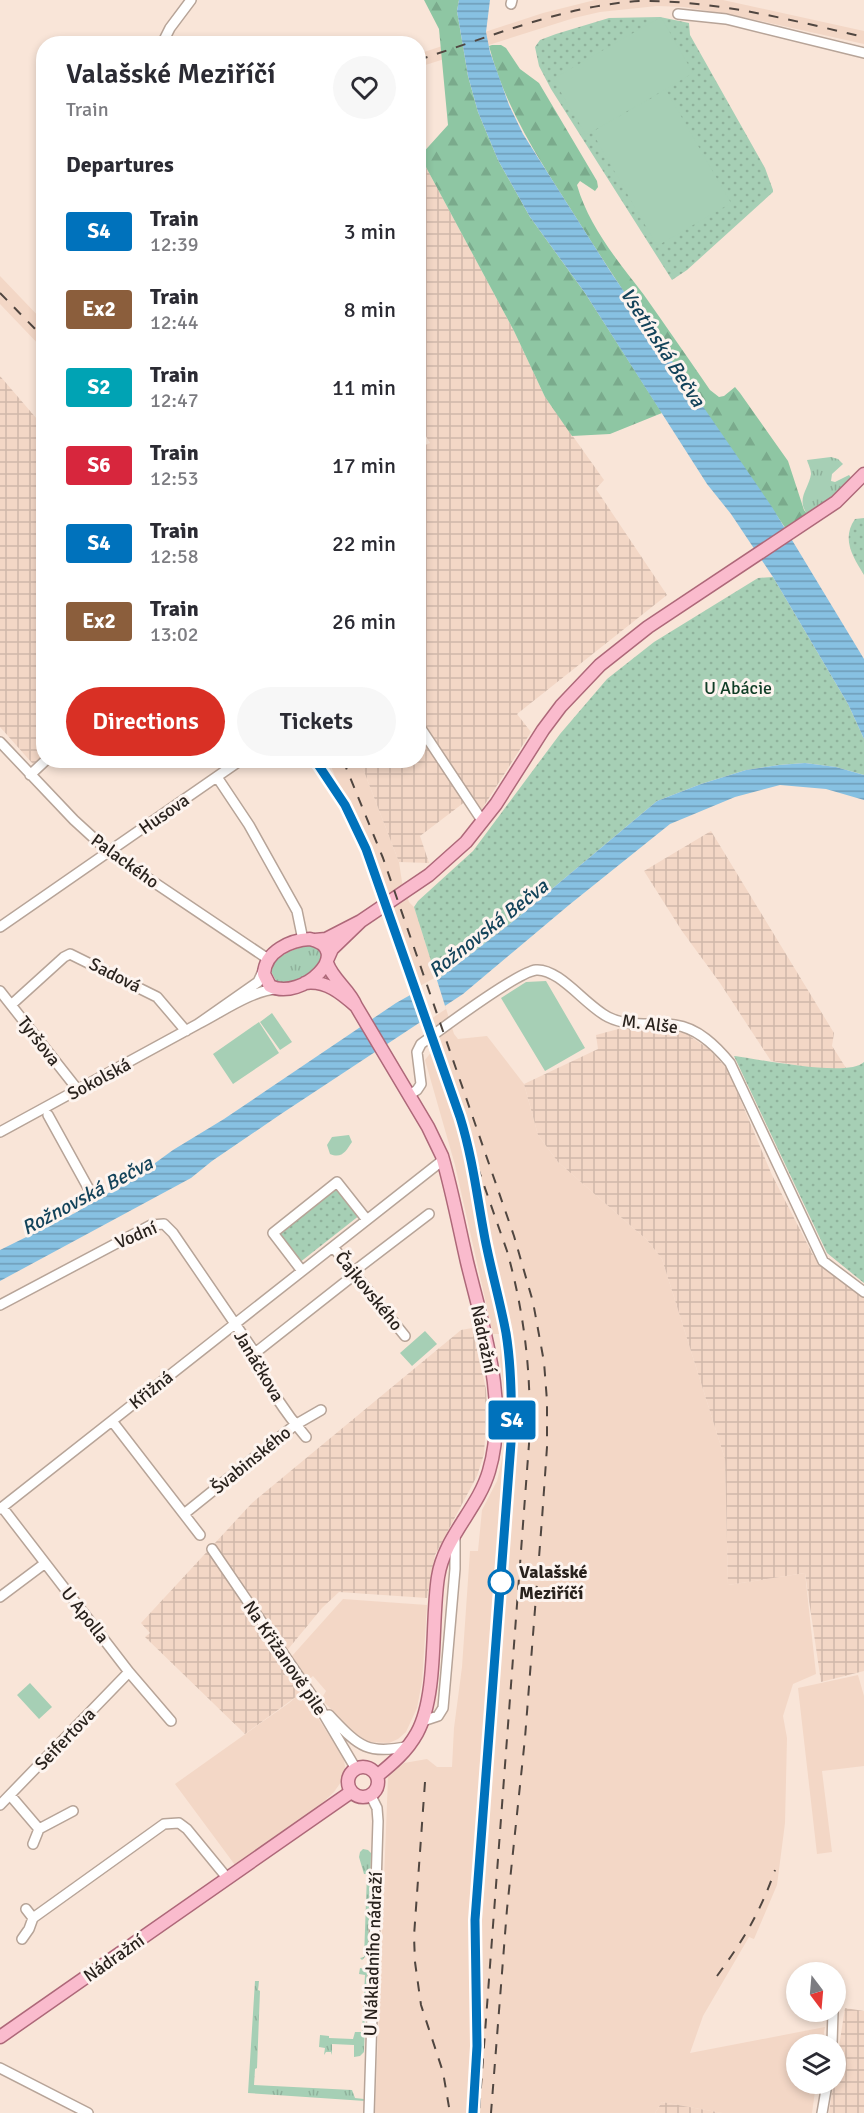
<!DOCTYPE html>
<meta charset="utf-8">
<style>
:root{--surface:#fff;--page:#f7f7f7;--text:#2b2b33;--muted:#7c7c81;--accent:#d93025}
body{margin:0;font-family:Signika,sans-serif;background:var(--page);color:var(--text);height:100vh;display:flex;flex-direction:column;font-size:22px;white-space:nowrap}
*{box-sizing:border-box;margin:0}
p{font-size:20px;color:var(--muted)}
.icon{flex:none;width:33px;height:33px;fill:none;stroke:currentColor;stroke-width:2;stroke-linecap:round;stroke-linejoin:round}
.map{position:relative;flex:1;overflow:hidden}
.details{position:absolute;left:36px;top:36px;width:390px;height:732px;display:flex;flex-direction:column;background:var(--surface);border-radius:24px;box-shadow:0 3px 9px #0003}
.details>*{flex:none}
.badge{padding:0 12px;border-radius:4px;font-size:21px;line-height:39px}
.needle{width:39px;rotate:164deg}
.buttons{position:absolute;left:786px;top:1962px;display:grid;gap:12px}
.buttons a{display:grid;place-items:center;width:60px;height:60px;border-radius:50%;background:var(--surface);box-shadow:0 3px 9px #0003;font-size:30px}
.map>.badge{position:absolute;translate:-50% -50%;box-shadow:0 0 0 3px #fff}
h2{padding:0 30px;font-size:22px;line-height:54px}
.round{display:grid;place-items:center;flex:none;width:63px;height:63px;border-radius:32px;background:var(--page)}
.overview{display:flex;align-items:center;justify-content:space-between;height:102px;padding:0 30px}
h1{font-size:28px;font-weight:600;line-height:45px}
.action{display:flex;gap:12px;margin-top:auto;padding:12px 30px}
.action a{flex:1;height:69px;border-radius:36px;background:var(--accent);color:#fff;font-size:24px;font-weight:600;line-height:69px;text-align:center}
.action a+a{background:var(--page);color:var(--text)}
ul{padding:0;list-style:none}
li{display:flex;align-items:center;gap:18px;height:78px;padding:0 30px}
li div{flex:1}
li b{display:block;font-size:22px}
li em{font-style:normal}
li .badge{min-width:66px;font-weight:700;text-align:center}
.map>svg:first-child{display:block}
</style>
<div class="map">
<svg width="864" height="2113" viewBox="0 0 864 2113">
<defs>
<pattern id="industrial-grid" width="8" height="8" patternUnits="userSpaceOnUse" patternTransform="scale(1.5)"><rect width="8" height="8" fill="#f3d7c6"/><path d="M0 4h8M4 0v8" fill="none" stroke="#d0b8aa"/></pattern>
<pattern id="grass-tufts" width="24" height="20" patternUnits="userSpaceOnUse" patternTransform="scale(1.5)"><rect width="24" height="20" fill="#a6cfb5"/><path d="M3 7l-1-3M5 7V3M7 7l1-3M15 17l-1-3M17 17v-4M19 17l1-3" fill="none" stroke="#8fb19b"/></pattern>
<pattern id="forest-firs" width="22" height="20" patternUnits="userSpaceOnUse" patternTransform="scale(1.5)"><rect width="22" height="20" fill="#8ec6a3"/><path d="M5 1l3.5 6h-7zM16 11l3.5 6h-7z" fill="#7aaa8c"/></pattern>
<pattern id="park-dots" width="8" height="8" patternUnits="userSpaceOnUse" patternTransform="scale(1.5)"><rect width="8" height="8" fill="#a6cfb5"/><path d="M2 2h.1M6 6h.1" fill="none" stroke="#8fb19b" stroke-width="1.8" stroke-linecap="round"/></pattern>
<pattern id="water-rules" width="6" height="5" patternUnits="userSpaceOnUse" patternTransform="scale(1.5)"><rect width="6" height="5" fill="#87c1e2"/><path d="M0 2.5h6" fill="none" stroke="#6e9cb7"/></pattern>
</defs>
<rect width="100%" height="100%" fill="#f9e5d8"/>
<path fill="#f3d7c6" d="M595,0H723L864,31V44L738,16L684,7L657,6L600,12L574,18L419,67L418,54L543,13Z
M0,276L43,321V349L0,304Z
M307,761H323L336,779L329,761H360L399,862L402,882L409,902L414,907L454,1034L458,1039L487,1036L524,1084L538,1135L558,1162L647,1240L662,1259L725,1459L728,1585L805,1573L816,1674L793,1684L783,1716L787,1738L785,1823L777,1885L754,1939L749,1937L703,2016L690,2053L825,2027L822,2044H796V2084H816L812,2113H722L662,2102L655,2113H375L388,1777L404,1763L427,1759L437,1767H452L454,1728L462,1667L470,1551H478L482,1510L497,1481L503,1455L505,1398L500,1359L501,1334H493L455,1165L425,1060L432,1051L380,897L369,877L357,844L344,815Z
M343,1599L427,1605L422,1682L417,1708L406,1732L398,1739L389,1743L367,1742L356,1734L324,1702L322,1698L326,1691L313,1676L308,1680L307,1678L292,1656Z
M858,1675L864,1696V1766L822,1771L832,1852L817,1854L798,1688Z
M299,1688L344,1759L345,1767L341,1782L334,1792L318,1807L235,1865L175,1784L289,1703L297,1696Z"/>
<path fill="url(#industrial-grid)" d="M420,156L514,331L545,397L604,480L596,489L667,595L517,714L531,732L482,809H478L470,798L420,836L429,863L399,862L360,761L418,760V448L430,443L418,423V157Z
M0,376L43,426L44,760L53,761L40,772L0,727Z
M711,831L834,1033L832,1046L846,1068L826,1070L771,1061L720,983L682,931L644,871Z
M622,1028L685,1033L709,1049L728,1070L772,1175L813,1255L864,1297V1671L821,1682L805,1573L728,1585L725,1459L662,1259L647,1240L558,1162L538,1135L524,1084L598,1049L596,1035Z
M472,1328L486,1389L487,1407L484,1454L477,1476L435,1555L427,1598L339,1592L322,1608L280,1659L297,1684L299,1691L297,1696L245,1734L145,1637L150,1633L141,1623L252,1503L461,1330Z
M845,2008L864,2011V2113H829L833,2084H836V2066Z
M662,2102L722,2113H655Z"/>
<path fill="url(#grass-tufts)" d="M831,457L838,459L843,464L832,474L831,481L835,482L849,475L852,479L842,490L808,515C795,499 809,489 811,474C811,469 808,464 807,460Z
M304,946C343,943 306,992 276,981L271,971C275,956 290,951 304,946Z
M363,1849L368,1850L371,1853L368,1954L362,1960L360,1958L364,1957L367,1874H364L359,1857L360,1852Z
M360,1968L365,1969L367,1973L364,2052L360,2056L354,2057V2045L332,2044V2055L331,2052H326L324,2055L325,2048L319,2047L320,2035L329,2036V2038L353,2039L355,2032H362L365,1975L359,1974Z
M255,1981H259L258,1990L260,1991L257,2068L255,2069L254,2085L352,2090L355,2098L364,2099L365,2101L248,2093Z"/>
<path fill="url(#forest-firs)" d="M424,0H459L457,11L468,76L478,112L498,160L530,217L585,293L662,413L610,434L572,436L545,397L514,331L420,156L448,125L439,29Z
M492,45H501L506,48L520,69L539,83L597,181L598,187L595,191L580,181L577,185C589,227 618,261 644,295C666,326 688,358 710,390L719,397L724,396L735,387L740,393L788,461L804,510L808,515L786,529C718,429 647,330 582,227C545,168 507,115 489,46Z"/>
<path fill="url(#park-dots)" d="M660,17L689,23L690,35L765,168L773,190V192L687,270L672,280L551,89L539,66L535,47L540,40L556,34L609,18Z
M864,518V575C853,557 841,539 855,519Z
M773,577L848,704L864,739V775L836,767L805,763L779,765L746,770L701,784L657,801L516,919L437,980L414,907L418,901L473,851L560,734L607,679L654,642L758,578Z
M734,1056C759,1059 848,1078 864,1062V1283L827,1253Z
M336,1185L360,1215L299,1263L276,1233Z"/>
<path fill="#a6cfb5" d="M661,17L693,73L586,135L553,79Z
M666,90L731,203L657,246L592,132Z
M546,981L585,1048L545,1071L501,998L526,982Z
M272,1013L292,1042L280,1050L260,1022Z
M259,1022L279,1053L233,1084L213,1054Z
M349,1135L352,1142C346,1151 342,1159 330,1154L327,1145L332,1137Z
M425,1331L437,1344L412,1366L400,1353Z
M30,1683L52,1707L39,1719L17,1695Z"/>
<path fill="url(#water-rules)" d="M459,0H490L486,32L490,52L509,105L523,134L612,274L772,507L864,659V739L848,704L773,577L731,514L707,484L585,293L530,217L498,160L478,112L468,76L457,11Z
M805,763L836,767L864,775V800L826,789L780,785L735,797L670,824L569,905L463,994L281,1114L212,1161L191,1178L0,1281V1250L75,1213L140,1174L173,1150L224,1119L396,1003L437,980L516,919L657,801L701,784L746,770L779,765Z"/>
<path fill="#f9e5d8" d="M436,977L446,1009L423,1024L411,991Z"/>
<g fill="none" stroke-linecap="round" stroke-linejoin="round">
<g stroke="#b7a498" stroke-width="12">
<path id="minor" d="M511,4L512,0
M678,14L726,19L864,53
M162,44L170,28L191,0
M418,724L483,822
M0,742L74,820L109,852L268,959
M30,775L46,760
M217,777L249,825L297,911L303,940
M0,927L238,762
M264,969L258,982L198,1024C220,1013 254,989 278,989
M0,991L78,1090
M11,1005L64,957L70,954L157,997L186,1031
M409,1095L417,1090L421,1084L417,1052L421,1044C440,1030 517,972 536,970C559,968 586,1006 608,1017C630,1028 652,1022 675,1025C698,1028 716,1046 730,1063L823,1261L864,1292
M48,1115L91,1193
M0,1132L198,1024
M333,1247L405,1336
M302,1271L273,1233L337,1182L367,1220
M0,1305L151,1225L164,1224L173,1233L255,1353C260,1378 289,1417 306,1437
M255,1353L349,1279L353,1272L429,1214
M112,1421L200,1535
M2,1507L129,1672L171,1721
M0,1509L443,1160
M184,1514L295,1425L321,1410
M212,1549L317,1703L356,1769
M0,1597L44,1564
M329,1715C358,1745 366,1756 409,1746
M423,1721L438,1716L443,1708L455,1569V1536
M10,1795L39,1829
M0,1805L129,1672
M33,1844L39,1829L73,1811
M26,1909L33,1918
M22,1939L29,1929L33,1918L164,1824L179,1823L187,1829L228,1879
M832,2044L833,2012
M0,2068L88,2113
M369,2113L378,1821L377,1808L371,1796
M822,2113L827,2084"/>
</g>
<g stroke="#ae6879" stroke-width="15">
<path id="major" d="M361,921L429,875L466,842L496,804L543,730L561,706L600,665L648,627L836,502L864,474
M310,939C356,950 302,1002 270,986L264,974C265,951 291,940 310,939Z
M315,940L326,939L361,921L332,949L328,958
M305,983C326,980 341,993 356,1006C349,989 333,980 327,963
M356,1006L428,1127L442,1156C452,1190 459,1227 467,1262C483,1328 509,1403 489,1471C478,1509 444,1537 438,1577C431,1621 438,1695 417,1733C407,1751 393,1763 377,1776
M348 1782a15 15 0 1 1 30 0a15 15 0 1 1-30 0Z
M0,2037L351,1792"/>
</g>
<use href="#minor" stroke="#fff" stroke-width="9"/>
<use href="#major" stroke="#fabbcd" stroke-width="12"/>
<path stroke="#504640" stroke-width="2" stroke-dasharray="10 10" stroke-linecap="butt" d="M418,60C490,37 563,6 639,1C715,0 791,20 864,37
M0,293L44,338
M315,760L345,805L372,865L507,1251C525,1315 532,1378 529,1444L479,2113
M343,760L383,858L514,1236L533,1302L544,1362L547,1401V1447L542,1519L525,1738L507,1909L491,2113
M475,1175L481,1221L503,1317L509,1354L512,1393L511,1443L475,1920L477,2041
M425,1782L414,1936L415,1962L421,2005L443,2072L450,2113
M717,1976C744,1939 760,1913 775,1870"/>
</g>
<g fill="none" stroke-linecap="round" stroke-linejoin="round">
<g stroke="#fff" stroke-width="14">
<path id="line" d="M315,760L345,805L366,849L460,1117C473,1159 477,1197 485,1239C491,1270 500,1301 506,1333C512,1370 512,1406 511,1443L475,1920L477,2046L473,2113"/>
</g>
<use href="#line" stroke="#0072bc" stroke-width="9"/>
</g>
<circle fill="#fff" stroke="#0072bc" stroke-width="3" cx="501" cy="1582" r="12"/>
<g text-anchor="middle" stroke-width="6" stroke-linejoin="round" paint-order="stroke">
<g font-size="18" fill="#103d26" stroke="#fdf4ef">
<text x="738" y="694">U Abácie</text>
</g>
<g font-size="18" fill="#29221d" stroke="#fdf4ef">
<text transform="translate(164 814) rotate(-35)" y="6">Husova</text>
<text transform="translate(125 861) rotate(36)" y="6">Palackého</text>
<text transform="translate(115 975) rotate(27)" y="6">Sadová</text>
<text transform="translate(650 1024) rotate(7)" y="6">M. Alše</text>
<text transform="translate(39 1041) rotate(52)" y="6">Tyršova</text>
<text transform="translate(99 1079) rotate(-28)" y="6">Sokolská</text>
<text transform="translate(136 1235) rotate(-23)" y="6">Vodní</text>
<text transform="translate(369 1291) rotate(51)" y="6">Čajkovského</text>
<text transform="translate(484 1339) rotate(78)" y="6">Nádražní</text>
<text transform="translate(259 1366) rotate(59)" y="6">Janáčkova</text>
<text transform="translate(151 1390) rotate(-38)" y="6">Křižná</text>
<text transform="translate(251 1460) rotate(-39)" y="6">Švabinského</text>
<text transform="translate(85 1615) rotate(52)" y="6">U Apolla</text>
<text transform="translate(285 1658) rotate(56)" y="6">Na Křižanově pile</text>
<text transform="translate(65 1739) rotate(-46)" y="6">Seifertova</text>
<text transform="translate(373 1954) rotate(-88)" y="6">U Nákladního nádraží</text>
<text transform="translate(114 1958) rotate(-35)" y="6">Nádražní</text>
</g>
<g font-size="18" font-weight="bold" fill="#29221d" stroke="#fdf4ef" text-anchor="start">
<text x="519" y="1578">Valašské<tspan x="519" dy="21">Meziříčí</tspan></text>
</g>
<g font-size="20" font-style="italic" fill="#13435a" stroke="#fdf4ef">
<text transform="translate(663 347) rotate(57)" y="7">Vsetínská Bečva</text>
<text transform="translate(488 928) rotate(-38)" y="7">Rožnovská Bečva</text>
<text transform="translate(87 1195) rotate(-28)" y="7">Rožnovská Bečva</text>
</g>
</g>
</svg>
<div class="buttons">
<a><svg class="needle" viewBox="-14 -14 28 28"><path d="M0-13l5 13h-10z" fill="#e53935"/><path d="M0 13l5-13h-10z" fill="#7c7c81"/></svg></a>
<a><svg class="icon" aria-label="layers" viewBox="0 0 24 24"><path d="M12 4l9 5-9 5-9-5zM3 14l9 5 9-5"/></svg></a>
</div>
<b class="badge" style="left:512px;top:1420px;background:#0072bc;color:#fff">S4</b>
<section class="details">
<div class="overview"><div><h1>Valašské Meziříčí</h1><p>Train</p></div><a class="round"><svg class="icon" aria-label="heart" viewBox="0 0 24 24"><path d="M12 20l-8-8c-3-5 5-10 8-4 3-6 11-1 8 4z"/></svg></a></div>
<h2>Departures</h2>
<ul>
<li><span class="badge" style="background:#0072bc;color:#fff">S4</span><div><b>Train</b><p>12:39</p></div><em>3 min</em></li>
<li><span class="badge" style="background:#8b5e3c;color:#fff">Ex2</span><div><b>Train</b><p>12:44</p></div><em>8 min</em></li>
<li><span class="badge" style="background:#00a3b4;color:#fff">S2</span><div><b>Train</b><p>12:47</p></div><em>11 min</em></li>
<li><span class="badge" style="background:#d7263d;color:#fff">S6</span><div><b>Train</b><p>12:53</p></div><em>17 min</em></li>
<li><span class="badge" style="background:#0072bc;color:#fff">S4</span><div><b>Train</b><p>12:58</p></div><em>22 min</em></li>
<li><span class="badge" style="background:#8b5e3c;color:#fff">Ex2</span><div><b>Train</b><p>13:02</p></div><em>26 min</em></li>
</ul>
<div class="action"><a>Directions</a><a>Tickets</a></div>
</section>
</div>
